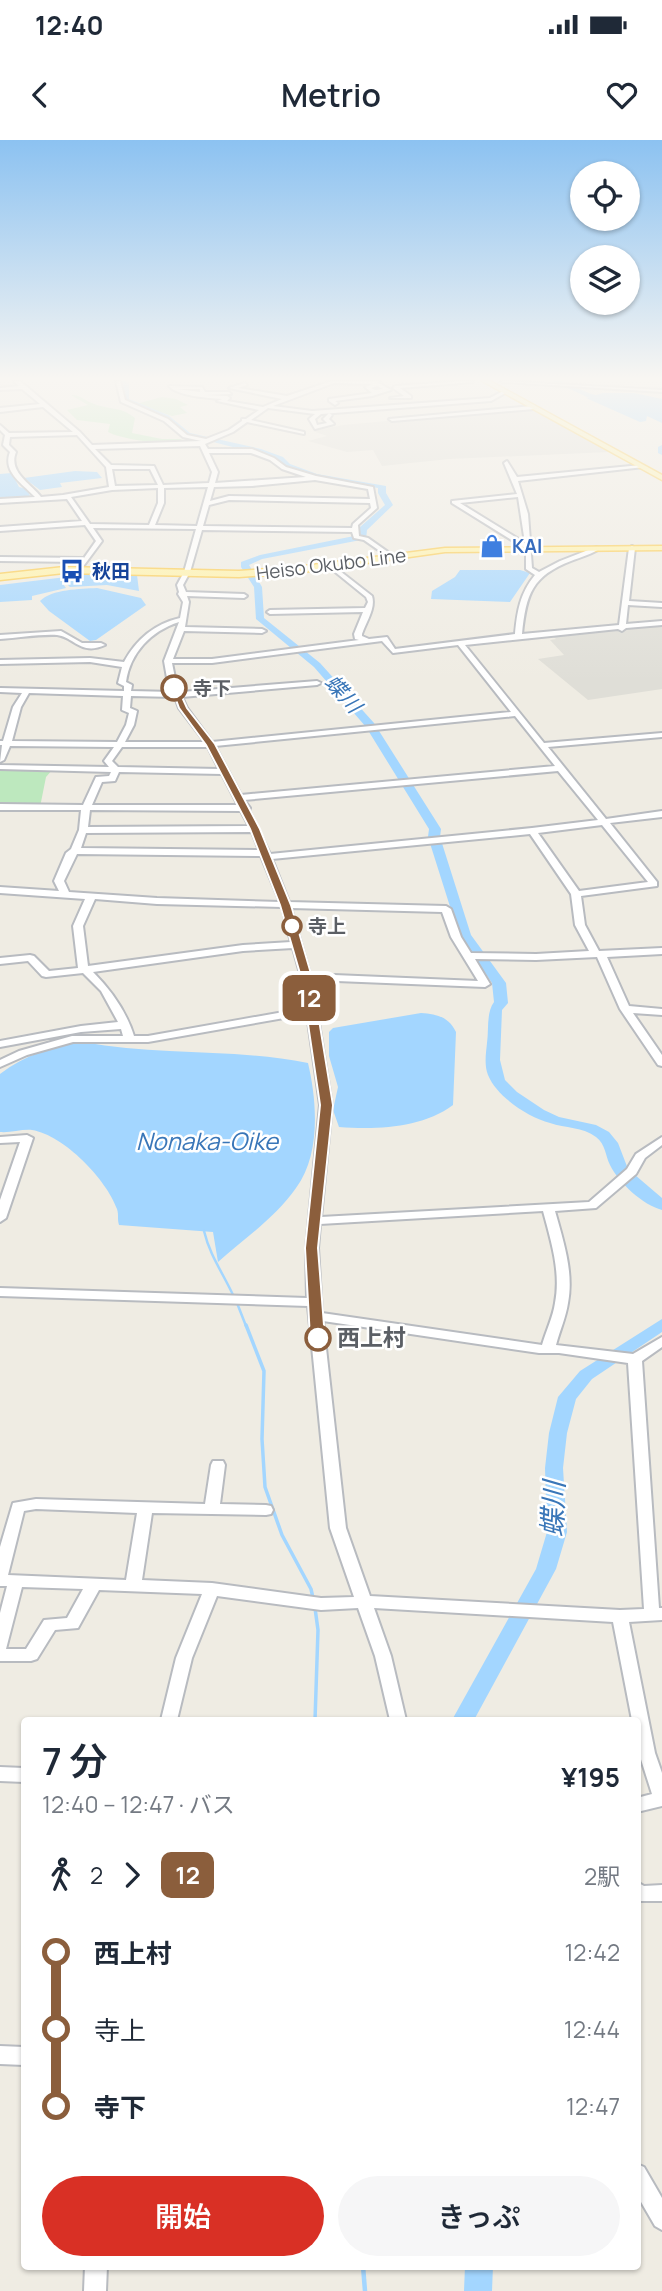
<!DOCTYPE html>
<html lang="ja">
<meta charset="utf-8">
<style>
:root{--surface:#fff;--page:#f6f6f7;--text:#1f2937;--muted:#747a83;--accent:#d93025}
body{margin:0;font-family:Manrope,"Noto Sans JP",sans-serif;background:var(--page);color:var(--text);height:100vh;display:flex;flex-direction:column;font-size:26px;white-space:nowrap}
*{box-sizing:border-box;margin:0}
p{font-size:23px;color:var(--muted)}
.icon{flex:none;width:38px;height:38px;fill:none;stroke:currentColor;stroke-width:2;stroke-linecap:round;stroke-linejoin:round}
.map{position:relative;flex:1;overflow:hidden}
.panel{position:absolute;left:21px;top:1577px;width:620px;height:553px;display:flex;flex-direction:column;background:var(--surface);border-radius:7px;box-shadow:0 2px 5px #0004}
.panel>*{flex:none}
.badge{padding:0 14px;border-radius:10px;font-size:24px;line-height:46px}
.tools{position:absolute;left:570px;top:21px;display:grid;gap:14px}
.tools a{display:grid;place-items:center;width:70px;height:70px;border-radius:50%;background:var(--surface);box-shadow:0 2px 5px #0004;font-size:35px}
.map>.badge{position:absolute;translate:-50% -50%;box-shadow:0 0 0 4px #fff}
.legs{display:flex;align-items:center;gap:10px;height:77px;padding:0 21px;font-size:23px}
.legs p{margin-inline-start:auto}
.head{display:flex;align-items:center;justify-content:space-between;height:119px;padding:0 21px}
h1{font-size:38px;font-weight:600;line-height:52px}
.cta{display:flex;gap:14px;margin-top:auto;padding:14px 21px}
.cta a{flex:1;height:80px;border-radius:42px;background:var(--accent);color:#fff;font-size:28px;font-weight:600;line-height:80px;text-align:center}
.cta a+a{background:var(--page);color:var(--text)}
ul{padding:0 21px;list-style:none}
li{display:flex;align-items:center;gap:24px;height:77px;font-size:26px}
li i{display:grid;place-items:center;width:10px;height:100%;margin:0 9px;background:currentColor}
li i::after{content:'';width:18px;height:18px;margin:-9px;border:5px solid;border-radius:50%;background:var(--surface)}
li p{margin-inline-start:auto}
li:first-child i{background:linear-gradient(#0000 50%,currentColor 0)}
li:last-child i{background:linear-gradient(currentColor 50%,#0000 0)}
.status{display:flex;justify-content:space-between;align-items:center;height:49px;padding:0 35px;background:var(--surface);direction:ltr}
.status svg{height:19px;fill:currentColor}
header{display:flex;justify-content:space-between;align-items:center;height:91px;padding:0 21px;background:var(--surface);font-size:32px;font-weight:600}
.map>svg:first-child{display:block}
</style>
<div class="status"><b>12:40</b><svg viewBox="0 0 49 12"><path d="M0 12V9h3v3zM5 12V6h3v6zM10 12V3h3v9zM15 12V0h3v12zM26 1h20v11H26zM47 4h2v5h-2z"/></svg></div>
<header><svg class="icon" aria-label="back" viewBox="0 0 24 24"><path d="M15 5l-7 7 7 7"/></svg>Metrio<svg class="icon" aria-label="heart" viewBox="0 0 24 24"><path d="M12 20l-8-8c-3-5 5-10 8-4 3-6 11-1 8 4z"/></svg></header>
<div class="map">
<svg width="662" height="2151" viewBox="0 0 662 2151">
<rect width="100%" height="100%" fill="#efece3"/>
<path fill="#dfded7" d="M530,268L609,312L449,319L382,326L373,310L347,312L308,301L327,296L313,291L343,285Z
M662,484V549L588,560L538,519L564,515L550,500L556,499L551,495Z"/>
<path fill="#bde8be" d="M71,255C79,254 84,260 92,263C107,270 121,266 135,278L132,293L162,299H181L183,303C168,306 120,299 108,292L110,284L77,280L67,270L88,265Z
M162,257L176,259L188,265L180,267L187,273L172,276L136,264Z
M0,629H53L46,637L40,667H0Z"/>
<path fill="#a3d6ff" d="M603,253H634L662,259V283L647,276L646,281L640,282L586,258Z
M75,331L97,332L102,338L60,343L62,347L40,350L24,338Z
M12,333L19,347L27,349L30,356L0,358V334Z
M460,430H520L530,433L510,462L431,459L432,451L455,437Z
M76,434L137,435L139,451L107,445L70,447L67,444Z
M66,437L63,444L66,448L32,456V460L0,462V445Z
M97,448L141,458L146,465L96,500L90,501L49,471L40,461C52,449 80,449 97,448Z
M421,873C437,874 449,877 456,892L453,965C422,988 377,990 339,987L333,970L338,947L329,916V892L333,888Z
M83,902C158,916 234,908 308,923C317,961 321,1015 296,1048C276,1077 244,1099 218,1122L213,1092L119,1085C117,1079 119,1075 117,1069C107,1040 64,995 32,990C22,989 10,993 0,992V934C25,915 53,906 83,902Z"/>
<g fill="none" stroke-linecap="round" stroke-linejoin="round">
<path stroke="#a3d6ff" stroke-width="2.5" d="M204,1091C210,1116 223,1133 234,1157
M237,1163L246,1186"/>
<path stroke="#a3d6ff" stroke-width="3.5" d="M246,1185L264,1231L262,1299L265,1347L282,1395L311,1449L313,1458
M315,1468L318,1490L315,1580"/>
<path stroke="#a3d6ff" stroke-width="4.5" d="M363,2126L365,2151"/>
<path fill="#a3d6ff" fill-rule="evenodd" d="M120,241H126L129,244V259L168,275L190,293L261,309L283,317L290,324L317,334L386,346V353L393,365L367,390L366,399L262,419L249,425L262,447L264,478L320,523L374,583L441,689L440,697L471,795L506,843L508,863L502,870L500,920L505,940L517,952L544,970L559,977L596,985L609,992L618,1003L628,1029L662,1058V1070C643,1065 619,1043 610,1025C605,1015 606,1005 596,997C583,987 565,988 550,983C528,977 497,957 488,935C484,925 486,913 487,903C489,890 486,873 494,862L492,843L459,795L428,697L429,689L366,587L314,527L256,479L254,447L241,427V422L260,415L359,395L360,387L385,365L378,353V348L313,338L284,328L277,321L256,313L186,295L164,277L124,261L123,244Z
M553,241H561L591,254L613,259L610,261L587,257Z
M662,305V315L658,313V307Z
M662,1179V1192L592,1239L576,1259L567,1293L563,1328L567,1392L556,1429L474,1580H452L536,1429L547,1392L545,1328L549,1293L558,1257L580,1231Z
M465,2126H493L492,2151H464Z"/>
<g stroke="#b8bbc0" stroke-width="4">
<path id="minor" d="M14,241H19L26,246L80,292L92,305L201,301L183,297L164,281L121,262L116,241H120L125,260L168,279L187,295L206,299L229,290L242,281V279H246L259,270L217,261L222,259C208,258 177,256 169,246L202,247L205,252H229L231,254L204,255L227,256L230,258L227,261L263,267L282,259L229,248L245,243L247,245L238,248L287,256L332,241H380L377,242L391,250L372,256L335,261L338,263L335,265L329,261V259L372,253L365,247L373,244L334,243L273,266L312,271L490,258L503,251L507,252L491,261L321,274L315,279L317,285L327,283L323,279L329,273L332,275L329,279L334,284L315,289L309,279L315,274L268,268L251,280L304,292V294L247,282L233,292L205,304L208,309H252L274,318L286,327L316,336L373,347L377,368L358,385L359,396L368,398L395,417L390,418L364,400L354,398L352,392L202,390L190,432L183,445L186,452L244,454L247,456L244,458L187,456L189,462L185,487L262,489L266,491L262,493L184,491L173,519H212L359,500L355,499L354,494L363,472L270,474L267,472L270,470L365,468L368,462L366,457L329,427V425L331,424L372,456C376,468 366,482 362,494V496L369,499L387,497L395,509L515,494C517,472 520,453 535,435L526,429V409L452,363V361L517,354L504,323L507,321L517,337L641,325L644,327L518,341L528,374L532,428L539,432L560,421L596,407L601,408C592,414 581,417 571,421C532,436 526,454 522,494L619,485L629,408L632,406L635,408L629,461L662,463V467L628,465L626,484L662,481V485L626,488L622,491L618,489L465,505L544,603L662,593V597L548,607L606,679L662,671V677L610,683L657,742V746L581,756L585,785L599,811L662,808V814L607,817L629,866L662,869V875L633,873L662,915V926L658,925L620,869L597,817L536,820L475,819L490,844L485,847L312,840L332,965L321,1077L589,1062L627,1029L636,1014L662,997V1005L645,1018L636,1034L596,1068L555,1071C563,1100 574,1132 568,1163C566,1177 560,1190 556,1205L633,1214L662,1197V1207L642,1221L659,1468H662V1480L629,1482L655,1613L662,1633V1666L637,1672V1658L652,1654L639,1613L637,1580H632L613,1482L374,1468L391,1516L406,1580H390L375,1516L358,1468L321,1470L217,1456L192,1518L177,1580H161L176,1518L202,1454L99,1450L78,1488L55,1490L37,1519L31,1521H0V1473L7,1446H0V1407L13,1363L36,1359L205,1364L211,1325L213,1321H223L225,1325L220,1364L266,1365L271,1366L273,1370L271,1374L266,1375L152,1373L142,1440L212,1443L321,1458L354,1457L330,1388L308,1166L0,1156V1148L307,1158L306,1108L320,965L307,874L148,902H73L27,915L0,927V920L19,911L72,896H123L121,889L81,892L0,907V901L81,886L118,882L101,851L83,833L46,837L42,836L28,821L0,824V818L30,815L34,816L49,831L78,828L73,786L85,759L0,753V747L59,751L54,741L66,713L71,709L79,690L81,670H0V664L83,665L96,637L109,636L111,632L0,629V625L109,627L104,621L114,607L10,606L4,620L0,622L2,605H0V601H3L13,567L22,553L0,552V548L124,551V546L118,543L122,527L90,522L0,524V520L90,518L124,522C136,500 154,484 180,478L183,462L178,454L179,452L177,445L184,432L196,389L93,388L102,401L79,432L76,430L81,422L0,421V417L84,418L96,401L85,385L0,391V387L82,381L67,359L0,363V359L35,357C23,344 2,332 10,312L3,305L5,295L0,290V285L9,293L73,292L43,267L0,272V268L40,264L22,249L0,250V248L19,246ZM377,246L383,249L375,250L371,248ZM177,249H200V252ZM77,295L106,327L109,347L63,355L41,357C30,343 8,332 16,312L9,305L10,297ZM200,306L212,332L209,343L163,345L154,326L111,325L95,309ZM209,313H251L270,320L282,329L306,337L215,343L218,332ZM112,329H150L158,345L115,346ZM315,340L368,349L370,359L229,356L210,361L214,347L252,346ZM208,347L197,386L155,385L164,363V348ZM158,348V363L149,385L90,384L71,357L112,350ZM518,357L525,403L460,363ZM229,360L370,363L371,368L353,384L352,388L203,386L209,365ZM179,482L164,521L167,538L173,552L131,551L132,545L126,542C130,513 151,491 179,482ZM382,501L393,513L458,505L511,572L212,602L187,568L182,557L317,545L321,543L317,541L181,552L175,538L172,523H212ZM29,553L123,556L122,570L129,573L126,585L117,602L12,601L21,567ZM131,556L175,557L179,568L205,602H125L134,585L137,571L130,568ZM515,576L555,626L241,655L215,606ZM122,607H208L219,629L118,627L112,621ZM558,631L598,680L532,688L270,714L249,670L250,668L244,660ZM119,632L222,634L238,665H92L102,642L115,641ZM90,670L241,671L249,686L88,687ZM602,685L648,742L579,751L538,693ZM252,692L259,710L81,708L86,693ZM530,694L571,754L575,785L589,811L536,814L471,813L461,797L451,769L446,766L289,762L272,719ZM77,714L261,716L280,762L157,758L69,752L64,741ZM95,759L157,764L282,767L291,802L243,805L88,826L83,786ZM291,768L442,772L451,797L478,841L310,834ZM293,808L301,837L306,868L148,896H134C126,871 111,850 93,832L243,811ZM543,1071C551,1101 561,1132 555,1163C553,1177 546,1191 542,1205L322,1173L318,1108L320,1084ZM323,1181L539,1213H559L628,1223L644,1469L620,1470L370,1456L346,1388ZM36,1369L137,1373L126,1440L8,1435L24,1371ZM22,1447L83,1449L67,1478L44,1480L26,1509H6Z
M465,241L473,242L400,248L411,256V258H390L404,256L393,248L395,246Z
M501,241L662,250V252L503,242Z
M532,266L534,269L392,281L389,279Z
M61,491L82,503H101L105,505C81,516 74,497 57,495C39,494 18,498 0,499V495Z
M27,995L33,998L6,1078L0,1082V1060L20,1002L0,1003V997Z
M0,1627L24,1628V1642L0,1641Z
M637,1742L644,1746L662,1745V1761H637Z
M0,1906L24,1907V1925L0,1924Z
M637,2024L644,2027L662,2058V2090L655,2086L637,2055Z
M85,2126H107L106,2151H84Z"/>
</g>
<g stroke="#fbcc50" stroke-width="3">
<path id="major" d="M482,241H490L662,335V340Z
M662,406V410L445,412L296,433L239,437L64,433L0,440V434L64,427L239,431L296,427L445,408Z"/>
</g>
<use href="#minor" fill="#fff" fill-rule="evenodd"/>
<use href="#major" fill="#fff2a8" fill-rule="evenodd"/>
</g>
<linearGradient id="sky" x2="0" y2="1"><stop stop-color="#8cc2f1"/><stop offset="0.44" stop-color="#f8f6f2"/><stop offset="1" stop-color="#f8f6f2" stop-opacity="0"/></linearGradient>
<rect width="662" height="542" fill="url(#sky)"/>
<path fill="#8b5e3c" stroke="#fff" stroke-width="2" d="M171,546H177L187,568L215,604L260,689L291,765L312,837L333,965L318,1108L325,1198L318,1202L310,1198L305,1108L320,965L301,837L280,765L250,689L206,605L179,568Z"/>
<defs>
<g id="shop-bare" transform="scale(1.89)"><path d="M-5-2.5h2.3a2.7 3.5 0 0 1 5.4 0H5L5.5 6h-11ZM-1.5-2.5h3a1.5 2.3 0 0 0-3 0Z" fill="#3f7fe0" stroke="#fff" stroke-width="2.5" paint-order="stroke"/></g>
<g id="bus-bare" transform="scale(1.89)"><path d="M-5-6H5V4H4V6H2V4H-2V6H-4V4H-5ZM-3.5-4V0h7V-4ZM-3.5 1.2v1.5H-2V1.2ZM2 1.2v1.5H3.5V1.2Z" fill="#1a4fb4" stroke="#fff" stroke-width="2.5" paint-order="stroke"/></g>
</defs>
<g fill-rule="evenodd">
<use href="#shop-bare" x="492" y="406"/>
<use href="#bus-bare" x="72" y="431"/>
</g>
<g fill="#fff" stroke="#8b5e3c" stroke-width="3.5">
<circle cx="174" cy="548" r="12"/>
<circle cx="292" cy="786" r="9"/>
<circle cx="318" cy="1198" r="12"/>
</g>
<g text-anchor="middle" stroke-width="5" stroke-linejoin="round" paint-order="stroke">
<g font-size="19" font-weight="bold" fill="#366cbe" stroke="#fff" text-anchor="start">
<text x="512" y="413">KAI</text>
</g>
<g font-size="19" fill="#5b5f65" stroke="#fff">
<text transform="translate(331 424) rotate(-7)" y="7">Heiso Okubo Line</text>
</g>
<g font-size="19" font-weight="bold" fill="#164399" stroke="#fff" text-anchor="start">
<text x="92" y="438">秋田</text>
</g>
<g font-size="19" font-weight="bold" fill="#5b5f65" stroke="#fff" text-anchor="start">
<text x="193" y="555">寺下</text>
<text x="308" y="793">寺上</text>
</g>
<g font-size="21" font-style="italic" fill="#3976b8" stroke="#fff">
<text transform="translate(343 554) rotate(48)" y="7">蝶川</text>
</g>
<g font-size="23" font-weight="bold" fill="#5b5f65" stroke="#fff" text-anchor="start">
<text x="337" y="1206">西上村</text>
</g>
<g font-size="24" font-style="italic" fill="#3976b8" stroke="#fff">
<text x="207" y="1010">Nonaka-Oike</text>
</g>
<g font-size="28" font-style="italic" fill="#3976b8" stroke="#fff">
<text transform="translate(553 1369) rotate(-88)" y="10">蝶川</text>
</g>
</g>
</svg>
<div class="tools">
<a><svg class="icon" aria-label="locate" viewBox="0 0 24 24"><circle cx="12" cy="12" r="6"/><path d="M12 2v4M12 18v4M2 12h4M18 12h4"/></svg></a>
<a><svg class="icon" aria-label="layers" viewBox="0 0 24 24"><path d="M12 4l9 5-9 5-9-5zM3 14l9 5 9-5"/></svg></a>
</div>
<b class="badge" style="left:309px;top:858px;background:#8b5e3c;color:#fff">12</b>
<section class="panel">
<div class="head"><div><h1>7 分</h1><p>12:40 – 12:47 · バス</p></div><b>¥195</b></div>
<div class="legs"><svg class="icon" aria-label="walk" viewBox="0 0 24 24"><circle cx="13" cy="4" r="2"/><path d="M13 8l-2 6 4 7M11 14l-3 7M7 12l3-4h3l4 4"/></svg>2<svg class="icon" aria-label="forward" viewBox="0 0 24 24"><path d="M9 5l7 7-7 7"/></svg><b class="badge" style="background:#8b5e3c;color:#fff">12</b><p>2駅</p></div>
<ul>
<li><i style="color:#8b5e3c"></i><b>西上村</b><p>12:42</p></li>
<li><i style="color:#8b5e3c"></i><span>寺上</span><p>12:44</p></li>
<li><i style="color:#8b5e3c"></i><b>寺下</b><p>12:47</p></li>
</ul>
<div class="cta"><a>開始</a><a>きっぷ</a></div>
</section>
</div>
